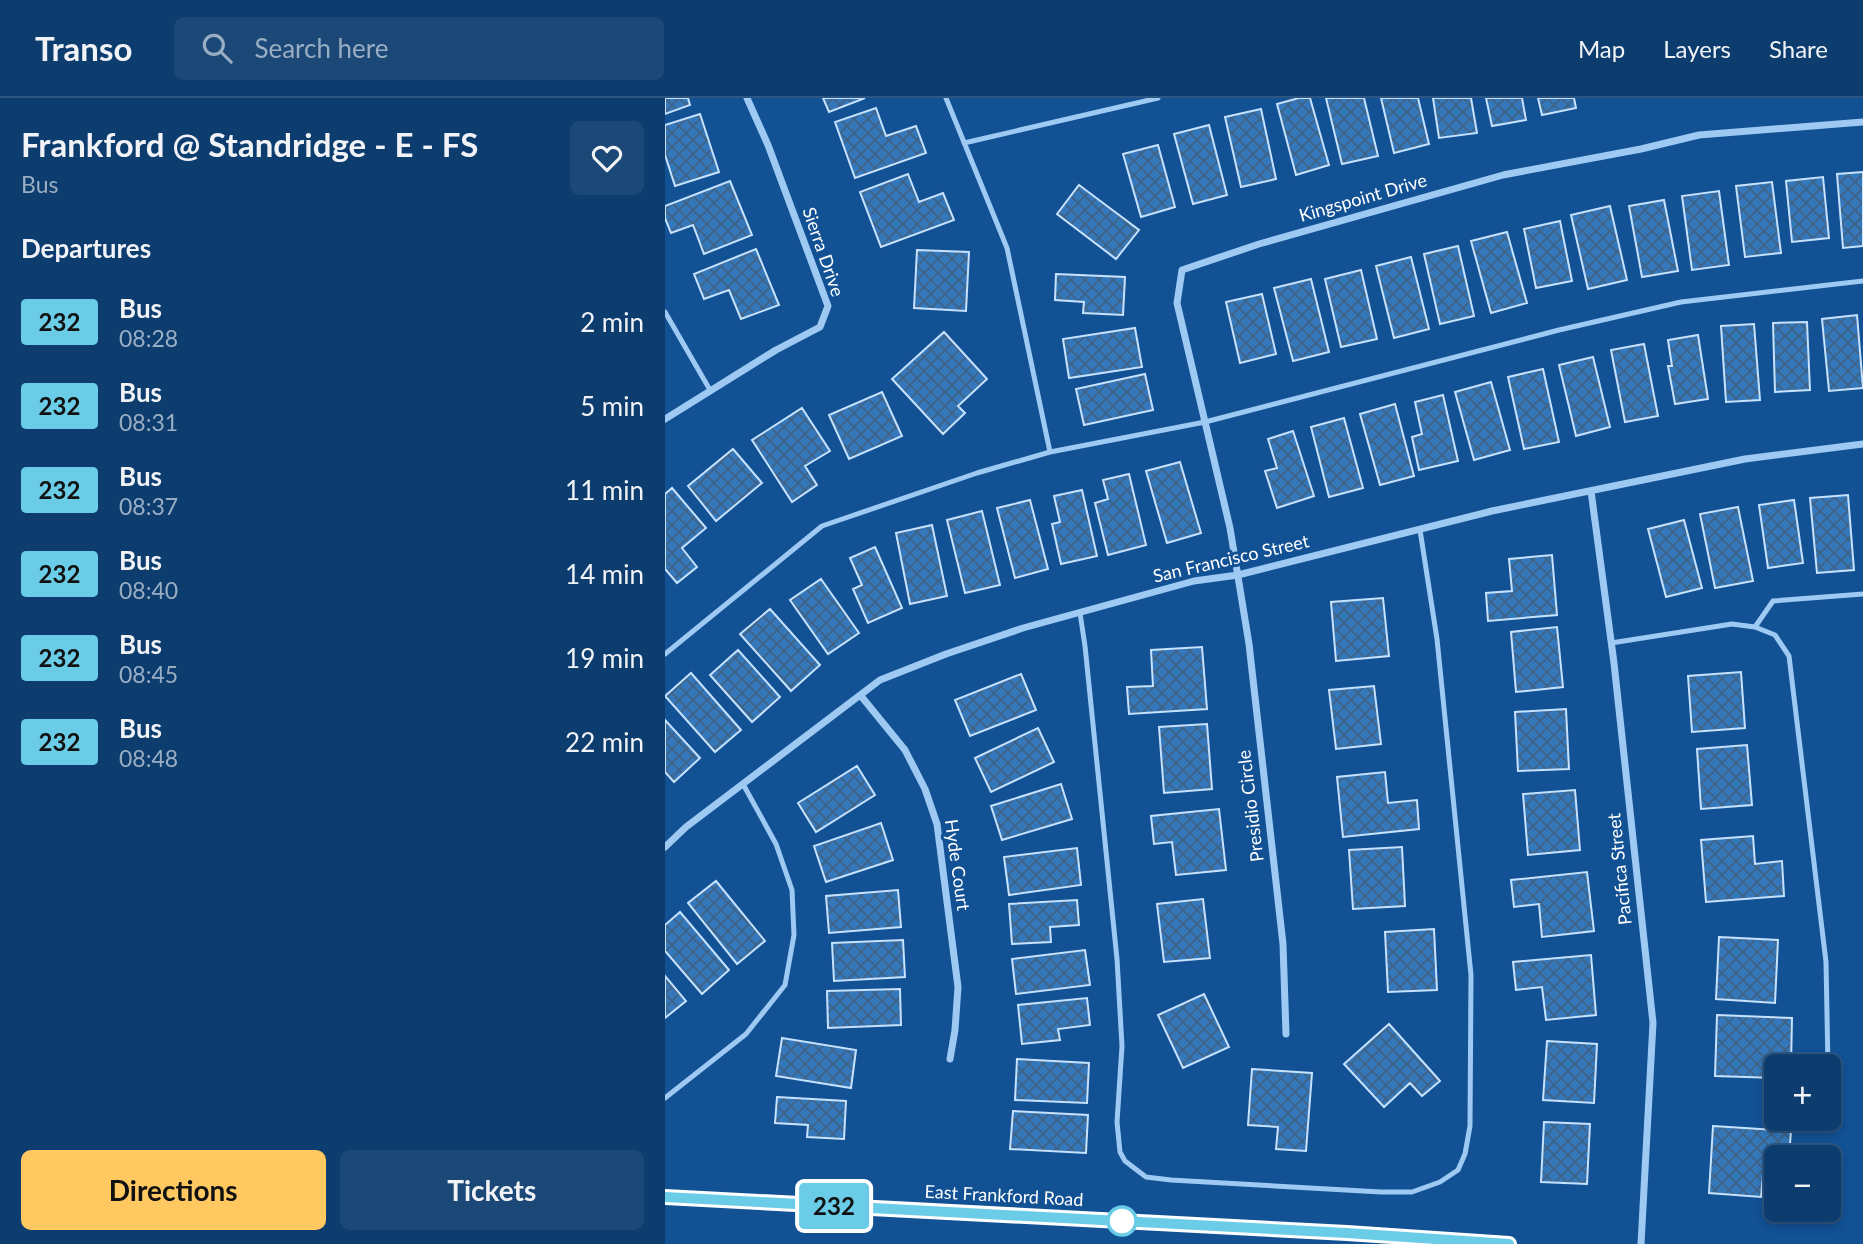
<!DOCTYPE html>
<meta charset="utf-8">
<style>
:root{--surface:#0d3d6f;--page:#1b4877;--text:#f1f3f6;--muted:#9aaec3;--line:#2d5682;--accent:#ffc860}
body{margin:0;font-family:Lato,sans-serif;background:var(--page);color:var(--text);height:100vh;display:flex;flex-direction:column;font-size:26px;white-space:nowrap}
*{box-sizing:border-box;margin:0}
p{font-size:23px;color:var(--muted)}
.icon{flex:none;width:38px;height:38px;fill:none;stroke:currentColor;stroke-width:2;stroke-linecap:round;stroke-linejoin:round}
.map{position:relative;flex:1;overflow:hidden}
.side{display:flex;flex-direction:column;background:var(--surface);width:665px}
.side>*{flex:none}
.badge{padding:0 14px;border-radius:5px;font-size:24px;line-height:46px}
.controls{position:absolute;left:1099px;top:956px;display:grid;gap:14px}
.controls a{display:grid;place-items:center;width:77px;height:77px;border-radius:10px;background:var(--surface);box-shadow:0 4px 10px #0003,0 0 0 2px var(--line);font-size:35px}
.map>.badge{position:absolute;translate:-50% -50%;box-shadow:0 0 0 4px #fff}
h2{padding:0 21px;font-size:26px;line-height:63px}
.round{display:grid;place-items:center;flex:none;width:74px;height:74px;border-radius:10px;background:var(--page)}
.head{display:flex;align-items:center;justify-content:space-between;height:119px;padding:0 21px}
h1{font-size:33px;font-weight:700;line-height:52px}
.cta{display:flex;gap:14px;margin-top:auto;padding:14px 21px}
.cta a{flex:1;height:80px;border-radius:10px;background:var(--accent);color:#111;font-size:28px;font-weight:700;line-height:80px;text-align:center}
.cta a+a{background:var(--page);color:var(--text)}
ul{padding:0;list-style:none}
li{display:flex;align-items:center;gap:21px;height:84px;padding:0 21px}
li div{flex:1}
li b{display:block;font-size:26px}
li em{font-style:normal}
li .badge{min-width:77px;font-weight:700;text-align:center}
header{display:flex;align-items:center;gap:42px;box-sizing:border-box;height:98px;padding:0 35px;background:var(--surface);border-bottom:2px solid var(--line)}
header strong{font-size:33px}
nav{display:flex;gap:38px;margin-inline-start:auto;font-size:24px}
.search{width:490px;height:63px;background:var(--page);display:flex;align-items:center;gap:18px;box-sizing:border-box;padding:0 24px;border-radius:10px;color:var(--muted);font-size:26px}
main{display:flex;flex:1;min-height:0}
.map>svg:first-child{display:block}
</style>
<header>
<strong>Transo</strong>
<div class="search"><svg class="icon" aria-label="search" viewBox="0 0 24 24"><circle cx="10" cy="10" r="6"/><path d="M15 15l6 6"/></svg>Search here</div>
<nav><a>Map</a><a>Layers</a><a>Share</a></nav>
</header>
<main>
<section class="side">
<div class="head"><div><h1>Frankford @ Standridge - E - FS</h1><p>Bus</p></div><a class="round"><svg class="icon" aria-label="heart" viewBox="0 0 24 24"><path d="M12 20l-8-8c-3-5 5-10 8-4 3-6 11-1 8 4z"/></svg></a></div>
<h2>Departures</h2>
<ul>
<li><span class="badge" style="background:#6bcce7;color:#111">232</span><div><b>Bus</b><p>08:28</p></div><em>2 min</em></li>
<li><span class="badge" style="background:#6bcce7;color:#111">232</span><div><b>Bus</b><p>08:31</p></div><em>5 min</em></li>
<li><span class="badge" style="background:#6bcce7;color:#111">232</span><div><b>Bus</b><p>08:37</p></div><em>11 min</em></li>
<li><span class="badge" style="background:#6bcce7;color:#111">232</span><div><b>Bus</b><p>08:40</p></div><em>14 min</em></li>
<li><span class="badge" style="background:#6bcce7;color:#111">232</span><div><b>Bus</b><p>08:45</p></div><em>19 min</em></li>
<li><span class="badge" style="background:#6bcce7;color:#111">232</span><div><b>Bus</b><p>08:48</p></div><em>22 min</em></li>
</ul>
<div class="cta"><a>Directions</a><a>Tickets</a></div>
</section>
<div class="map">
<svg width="1198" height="1146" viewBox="0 0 1198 1146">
<defs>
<pattern id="building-cross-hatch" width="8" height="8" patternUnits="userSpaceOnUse" patternTransform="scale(1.75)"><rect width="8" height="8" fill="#3478bb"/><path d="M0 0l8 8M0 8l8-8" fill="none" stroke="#406284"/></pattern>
</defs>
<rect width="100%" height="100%" fill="#115194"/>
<path fill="url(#building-cross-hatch)" stroke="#c6e2fe" stroke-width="2" d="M0,0H23L25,7L0,16Z
M158,0H200L164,14Z
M634,0H645L664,67L631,77L612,6Z
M661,0H699L713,58L677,66Z
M716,0H753L764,46L729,55Z
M768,0H806L812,35L774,40Z
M821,0H857L861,22L827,28Z
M873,0H909L911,10L877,17Z
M211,10L221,38L251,28L261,55L190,80L170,24Z
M596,11L611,81L576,89L560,19Z
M35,16L54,74L10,88L0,57V27Z
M544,27L562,97L528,106L509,36Z
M493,47L510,109L476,119L458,56Z
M1198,74V148L1178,150L1172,76Z
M243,76L254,104L278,95L289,122L216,149L195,94Z
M1158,79L1164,140L1127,144L1121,83Z
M65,83L87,137L39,156L28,127L6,135L0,120V108Z
M1107,84L1116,155L1080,159L1071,88Z
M414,87L474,132L451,161L392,116Z
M1054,93L1064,167L1027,172L1017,98Z
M999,102L1013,173L977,179L964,108Z
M945,108L962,182L923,191L906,117Z
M895,123L907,183L871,190L859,131Z
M842,134L862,205L826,215L806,143Z
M793,148L809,218L775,226L759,156Z
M91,151L114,207L76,221L64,192L39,201L29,176Z
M252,152L304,154L301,213L249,210Z
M746,159L764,231L729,240L711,168Z
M696,172L712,241L676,249L660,181Z
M391,176L460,179L458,217L418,215L419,204L390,202Z
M646,181L664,254L628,263L609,190Z
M597,196L611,256L575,265L561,204Z
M1192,217L1198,290L1164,293L1157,221Z
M1142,224L1145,292L1110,294L1108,225Z
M1089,226L1095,302L1061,304L1056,228Z
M470,230L477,269L404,280L398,241Z
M279,234L322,281L293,308L300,315L278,336L227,281Z
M1033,237L1043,301L1010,306L1003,268H1007L1003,242Z
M979,246L993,318L960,324L946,252Z
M928,259L945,329L911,338L894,267Z
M878,271L894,344L859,351L843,279Z
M480,276L488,312L419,327L411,291Z
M826,284L845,352L809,362L790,294Z
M217,294L237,338L184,361L164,317Z
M778,297L793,363L754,372L747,339L757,336L750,304Z
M730,306L749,378L715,387L695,316Z
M137,310L165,353L140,368L152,387L127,404L87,342Z
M679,320L698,390L664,399L646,329Z
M628,333L649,398L612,410L600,373L612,370L603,341Z
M68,351L97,385L51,423L23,388Z
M515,364L536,435L502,445L481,373Z
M464,376L481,447L443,457L430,405L443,401L438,382Z
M7,390L41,430L17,450L32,469L12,485L0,471V396Z
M417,392L432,458L396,466L387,426L395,424L389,398Z
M1183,397L1189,472L1152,475L1145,400Z
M365,402L383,471L350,480L332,410Z
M1129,402L1138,465L1103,470L1094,407Z
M1073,409L1088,483L1050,490L1035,416Z
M317,413L335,487L300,495L282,422Z
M1019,422L1037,490L1001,499L983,431Z
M267,427L282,498L245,506L231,435Z
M210,449L237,510L203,525L188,491L197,487L185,460Z
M887,457L892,517L823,523L821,495L847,493L844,461Z
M156,481L194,535L163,556L125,502Z
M718,500L724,558L671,563L666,504Z
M105,511L155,567L126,593L75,536Z
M892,529L898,589L851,594L846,534Z
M537,549L542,611L464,616L462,589L488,588L486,552Z
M73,552L115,599L87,624L45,577Z
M1076,574L1080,630L1027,634L1023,578Z
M26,575L76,632L50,654L0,598Z
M356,576L371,612L305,638L290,602Z
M709,588L716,646L671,651L664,592Z
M901,611L904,671L853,673L850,614Z
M0,622L35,660L9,684L0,674Z
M542,626L547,691L499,695L494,629Z
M373,630L389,664L326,694L310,660Z
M1082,647L1087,707L1036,711L1032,651Z
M192,668L210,697L151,734L133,705Z
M720,674L723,705L752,702L754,731L678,739L672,679Z
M396,686L407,721L337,742L326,708Z
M910,692L915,752L863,757L858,696Z
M554,711L561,772L511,777L507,744L489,746L486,718Z
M216,725L228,762L161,784L149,748Z
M1088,738L1090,766L1117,763L1119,798L1041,804L1036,742Z
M737,749L740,808L688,811L684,752Z
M412,750L416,787L344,797L339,759Z
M922,774L929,833L877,839L874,806L849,809L846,782Z
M51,783L100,843L72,866L23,805Z
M233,792L236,829L164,835L161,798Z
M538,801L545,860L499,864L492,806Z
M412,802L414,827L385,829L386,844L347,846L344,806Z
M15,814L64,872L37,896L0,853V827Z
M769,831L772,892L723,894L720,834Z
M1054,839L1113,842L1110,905L1051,901Z
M238,842L240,879L169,883L167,845Z
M420,852L425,887L351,896L347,861Z
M926,857L931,917L881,922L877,889L851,892L848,864Z
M0,878L21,903L0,920Z
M235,891L236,927L163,930L162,893Z
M539,896L564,949L518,970L493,917Z
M422,900L425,927L393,931L395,942L357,946L353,907Z
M1052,917L1127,920L1126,968H1111V980L1050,978Z
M724,926L775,983L757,998L745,985L719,1009L679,966Z
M117,940L191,952L186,990L111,978Z
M882,943L932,946L929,1005L878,1002Z
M352,961L424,965L422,1005L350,1002Z
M587,971L647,975L641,1053L611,1051L613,1029L583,1027Z
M112,999L181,1003L179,1041L142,1039L143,1027L110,1025Z
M348,1013L423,1017L421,1055L345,1051Z
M879,1024L925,1026L922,1086L876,1084Z
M1048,1028L1126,1033L1124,1059H1111V1067L1099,1066L1096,1099L1044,1095Z"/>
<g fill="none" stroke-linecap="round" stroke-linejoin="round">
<path stroke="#9ec9f3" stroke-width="5" d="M281,0L342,150L385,354L540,324L894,232L1016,204L1198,183
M299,45L493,0
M0,214L45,292
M415,515L420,548L452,861L457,948L452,1024L455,1054L460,1063L481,1079L506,1082L716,1094H747L775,1084L793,1072L800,1056L805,1028L806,877L772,541L755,432
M1090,529L1108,503L1198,496
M946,545L1067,526L1090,529L1110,537L1124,558L1161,864L1163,968
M0,556L157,428L312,375L385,354
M0,1000L81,936L120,887L129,837L127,792L111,746L78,686
M1156,1027L1157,1020"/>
<path stroke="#9ec9f3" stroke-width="7" d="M0,321L111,252L155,229L163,208L103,47L82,0
M926,393L949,565L988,925L976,1146
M196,598L240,652L260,691L272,726L293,889L290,932L285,961
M0,749L21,729L215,582L281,556L358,530L529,483L573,477L827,413L1080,361L1198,346
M621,936L618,846L584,546L565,430L512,205L517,172L594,146L838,77L976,51L1034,37L1198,24"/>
<path stroke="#cde5fd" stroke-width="14" d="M0,1099L682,1135L844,1146"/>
</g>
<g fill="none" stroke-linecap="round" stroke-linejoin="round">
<g stroke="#fff" stroke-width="16">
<path id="line" d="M0,1099L682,1135L844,1146"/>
</g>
<use href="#line" stroke="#6bcce7" stroke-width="10"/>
</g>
<circle fill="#fff" stroke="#6bcce7" stroke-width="3.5" cx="457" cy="1123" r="14"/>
<g text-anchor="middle" stroke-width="6" stroke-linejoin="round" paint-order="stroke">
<g font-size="18" fill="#fff" stroke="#115194">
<text transform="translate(698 100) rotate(-16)" y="6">Kingspoint Drive</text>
<text transform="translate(158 154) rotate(71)" y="6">Sierra Drive</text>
<text transform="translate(566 461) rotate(-13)" y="6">San Francisco Street</text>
<text transform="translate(586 708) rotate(-97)" y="6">Presidio Circle</text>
<text transform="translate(292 767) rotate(82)" y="6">Hyde Court</text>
<text transform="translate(955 771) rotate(-96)" y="6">Pacifica Street</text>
<text transform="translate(339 1098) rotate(3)" y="6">East Frankford Road</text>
</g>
</g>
</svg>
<div class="controls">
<a>+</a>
<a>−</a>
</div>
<b class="badge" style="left:169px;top:1108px;background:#6bcce7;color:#111">232</b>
</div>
</main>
